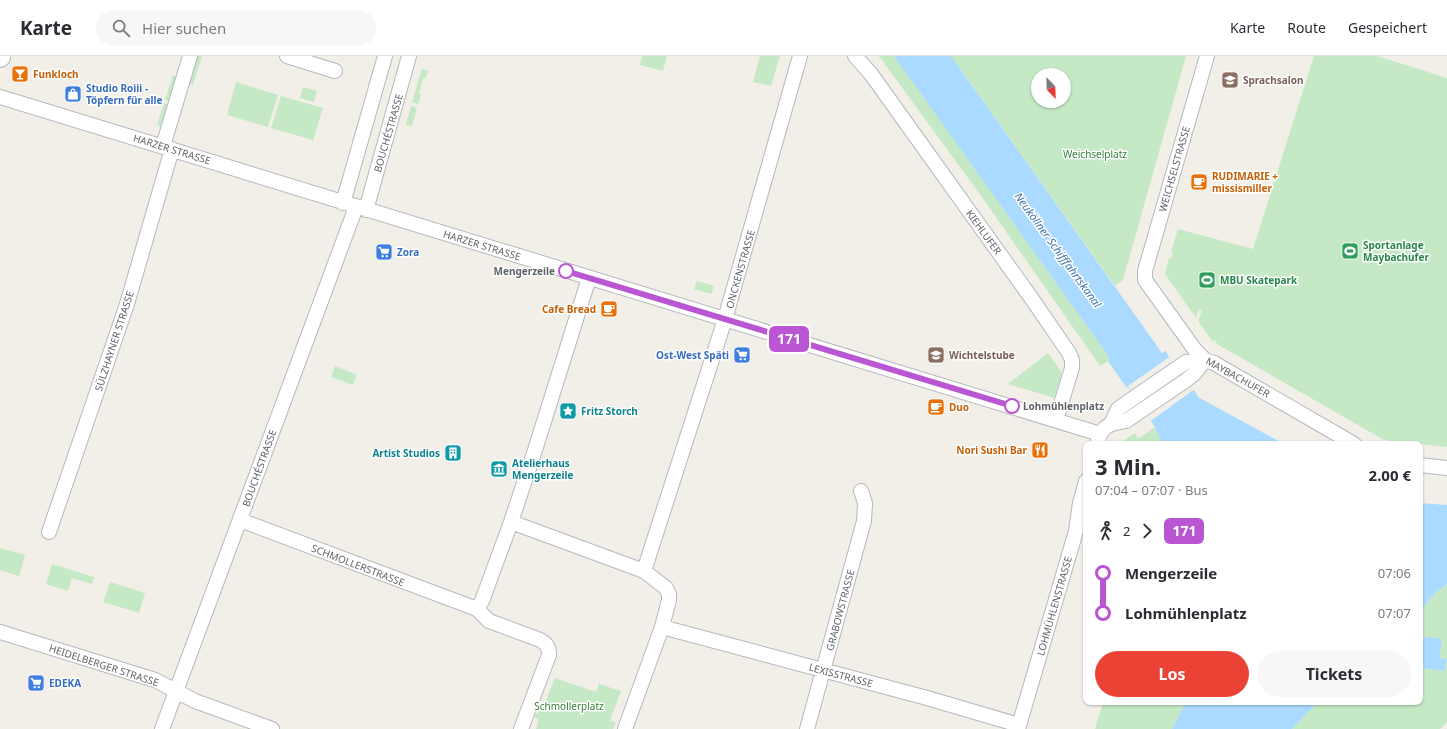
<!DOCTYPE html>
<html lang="de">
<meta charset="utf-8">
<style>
:root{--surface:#fff;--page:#f7f7f7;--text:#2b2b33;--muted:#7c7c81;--line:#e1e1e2;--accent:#ea4335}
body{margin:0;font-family:"Noto Sans",sans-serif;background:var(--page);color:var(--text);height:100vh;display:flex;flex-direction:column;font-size:15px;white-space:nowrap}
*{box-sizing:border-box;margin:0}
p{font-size:13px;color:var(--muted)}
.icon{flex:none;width:22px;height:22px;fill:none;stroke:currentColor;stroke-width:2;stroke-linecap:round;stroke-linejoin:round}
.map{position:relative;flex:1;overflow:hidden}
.panel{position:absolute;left:1083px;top:385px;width:340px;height:264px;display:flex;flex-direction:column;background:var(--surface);border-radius:8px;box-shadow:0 1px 3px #0004}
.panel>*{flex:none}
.badge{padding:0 8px;border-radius:6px;font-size:14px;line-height:26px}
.needle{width:26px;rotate:157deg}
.buttons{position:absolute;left:1031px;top:12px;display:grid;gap:8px}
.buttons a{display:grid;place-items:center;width:40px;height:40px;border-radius:50%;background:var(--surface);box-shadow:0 1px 3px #0004;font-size:20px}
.map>.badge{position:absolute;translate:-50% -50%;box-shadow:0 0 0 2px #fff}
.legs{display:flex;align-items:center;gap:6px;height:44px;padding:0 12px;font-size:13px}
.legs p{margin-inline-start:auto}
.overview{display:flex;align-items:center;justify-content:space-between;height:68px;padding:0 12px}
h1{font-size:22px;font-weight:700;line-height:30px}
.button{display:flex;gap:8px;margin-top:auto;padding:8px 12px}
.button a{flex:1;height:46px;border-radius:24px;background:var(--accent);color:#fff;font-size:16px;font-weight:700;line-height:46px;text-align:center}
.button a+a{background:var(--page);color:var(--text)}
ul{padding:0 12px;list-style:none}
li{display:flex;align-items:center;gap:14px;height:40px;font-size:15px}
li i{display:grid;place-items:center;width:6px;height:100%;margin:0 5px;background:currentColor}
li i::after{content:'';width:10px;height:10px;margin:-5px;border:3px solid;border-radius:50%;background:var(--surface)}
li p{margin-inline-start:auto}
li:first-child i{background:linear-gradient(#0000 50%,currentColor 0)}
li:last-child i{background:linear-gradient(currentColor 50%,#0000 0)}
header{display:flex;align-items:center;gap:24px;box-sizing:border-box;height:56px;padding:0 20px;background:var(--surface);border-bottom:1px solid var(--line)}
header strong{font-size:19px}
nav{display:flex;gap:22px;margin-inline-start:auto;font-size:14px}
.search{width:280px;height:36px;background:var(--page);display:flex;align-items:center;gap:10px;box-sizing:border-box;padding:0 14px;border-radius:22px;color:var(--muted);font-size:15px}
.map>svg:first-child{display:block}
</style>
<header>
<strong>Karte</strong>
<div class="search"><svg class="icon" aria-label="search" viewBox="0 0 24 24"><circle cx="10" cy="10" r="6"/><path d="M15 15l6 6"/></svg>Hier suchen</div>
<nav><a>Karte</a><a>Route</a><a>Gespeichert</a></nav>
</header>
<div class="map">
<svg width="1447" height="673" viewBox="0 0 1447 673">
<rect width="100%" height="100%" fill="#f1efe8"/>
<path fill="#c5e8c5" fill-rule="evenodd" d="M197,0H202L193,29L188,27Z
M642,0H667L663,15L640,9Z
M760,0H780L771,30L753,26Z
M879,0H894L905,14L1109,301L1108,305L1100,310L984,144Z
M951,0H1186L1123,224L1115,230ZM1038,19H1064V45H1038Z
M1314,0H1377L1447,22V391L1384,384L1217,288L1216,285L1214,284L1213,286L1198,265L1202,254L1199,253L1196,262L1165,218L1169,202L1171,203L1173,197L1171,196L1178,173L1253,193Z
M422,13L428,15L425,23L423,22L419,38H421L418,48L412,46Z
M173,19L177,21L170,45L165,44Z
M236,26L278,39L268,71L227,59Z
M303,31L317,35L314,46L300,42Z
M281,40L323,52L313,84L271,72Z
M164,47L169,49L162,71L157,69Z
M411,50L417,52L412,70L406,69Z
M697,225L714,230L711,238L694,233Z
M1048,297L1058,311L1062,318L1054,342L1008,328Z
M335,310L357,319L353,329L331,321Z
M1155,371L1162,388H1119L1135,377L1138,383Z
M0,492L25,499L19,520L0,514Z
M52,508L94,521L92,528L72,522L68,535L46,528Z
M110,526L145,537L139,557L103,546Z
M1447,528V666L1440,673H1292L1318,646H1420V612L1445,615L1447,603L1439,602L1442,583L1420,580C1420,573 1419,564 1421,557C1424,546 1438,535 1447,528Z
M555,622L596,636L599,628L621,635L610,664L616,667L613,673H536L539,663L534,661L544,649Z
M1103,646H1186L1172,673H1095Z"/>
<path fill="#aadaff" d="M894,0H951L1162,297L1166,295L1169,301L1168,302L1192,335L1194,334L1198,341L1284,388H1162L1155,371L1151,365L1152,364L1128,331H1126L1108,305L1109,301Z
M1420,447L1447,449V528C1436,536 1425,546 1420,558Z
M1420,580L1442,583L1439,602L1447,603L1445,615L1420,612Z
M1186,646H1318L1292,673H1172Z"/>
<path fill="#f1efe8" d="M1168,302L1192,335L1152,364L1128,330Z"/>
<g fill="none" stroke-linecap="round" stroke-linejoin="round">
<g stroke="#b5b8bc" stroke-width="16">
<path id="street" d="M287,0L335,15
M855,0L871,18L1032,243L1069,297L1072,304V312L1056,364
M1207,0L1145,215V224L1195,294L1205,304L1214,307L1354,388
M0,41L1100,378
M163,90L190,0
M343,147L385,0
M366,154L409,0
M1111,368L1118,353L1135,341L1186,306L1205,304
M1097,388L1100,378L1105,372L1111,368L1126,365L1185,325L1194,318L1205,304
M1420,409L1447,412
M240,464L477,553L489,565L540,584C547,588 549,591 549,599L521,673
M511,466L644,515L666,532L669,538V544L662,571L625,673
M49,476L127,248L172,93
M644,515L725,263L800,0
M477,553L482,545L511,466L536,391L589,222
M662,571L927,642L1019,669
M0,576L155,624L195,645L272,673
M162,673L356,151
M807,673L864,465L865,447L861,435
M1018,673L1076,475L1080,447L1086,425"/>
</g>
<g stroke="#b6babf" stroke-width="22">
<path id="secondary" d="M0,1V0"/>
</g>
<use href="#street" stroke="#fff" stroke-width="14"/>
<use href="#secondary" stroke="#fff" stroke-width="20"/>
</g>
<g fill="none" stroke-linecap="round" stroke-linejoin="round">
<g stroke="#fff" stroke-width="9">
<path id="line-1" d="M566,215L1012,350"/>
</g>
<use href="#line-1" stroke="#ba55d3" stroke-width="6"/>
</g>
<defs>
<g id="bar-square" transform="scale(0.9)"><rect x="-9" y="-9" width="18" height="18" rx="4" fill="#e8710a" stroke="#fff"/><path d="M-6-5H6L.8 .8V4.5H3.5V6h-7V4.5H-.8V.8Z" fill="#fff"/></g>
<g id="university-square" transform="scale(0.9)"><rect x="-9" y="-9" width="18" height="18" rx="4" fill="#8d6e63" stroke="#fff"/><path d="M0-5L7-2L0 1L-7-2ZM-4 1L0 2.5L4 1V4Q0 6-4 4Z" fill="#fff"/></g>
<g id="shop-square" transform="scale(0.9)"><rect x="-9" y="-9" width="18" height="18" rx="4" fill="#3f7fe0" stroke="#fff"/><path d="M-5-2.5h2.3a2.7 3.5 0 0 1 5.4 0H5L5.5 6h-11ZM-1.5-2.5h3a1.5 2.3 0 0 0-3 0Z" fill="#fff"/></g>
<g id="cafe-square" transform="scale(0.9)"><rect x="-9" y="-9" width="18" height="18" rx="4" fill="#e8710a" stroke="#fff"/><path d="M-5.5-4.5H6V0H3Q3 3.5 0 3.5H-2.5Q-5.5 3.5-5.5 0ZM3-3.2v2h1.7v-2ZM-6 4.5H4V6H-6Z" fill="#fff"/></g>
<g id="stadium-square" transform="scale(0.9)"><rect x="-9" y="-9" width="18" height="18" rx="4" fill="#2e9e5b" stroke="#fff"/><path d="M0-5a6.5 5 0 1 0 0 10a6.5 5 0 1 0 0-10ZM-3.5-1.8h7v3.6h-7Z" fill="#fff"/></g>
<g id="supermarket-square" transform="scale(0.9)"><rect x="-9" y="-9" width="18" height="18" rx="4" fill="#3f7fe0" stroke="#fff"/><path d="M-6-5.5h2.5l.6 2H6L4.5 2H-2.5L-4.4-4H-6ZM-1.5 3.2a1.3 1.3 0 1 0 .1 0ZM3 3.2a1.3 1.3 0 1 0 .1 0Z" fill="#fff"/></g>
<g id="school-square" transform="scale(0.9)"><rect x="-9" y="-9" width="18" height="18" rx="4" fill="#8d6e63" stroke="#fff"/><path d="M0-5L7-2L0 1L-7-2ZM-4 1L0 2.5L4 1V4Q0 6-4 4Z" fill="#fff"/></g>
<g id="sight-square" transform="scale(0.9)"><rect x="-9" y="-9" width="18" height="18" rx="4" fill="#0f9aa8" stroke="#fff"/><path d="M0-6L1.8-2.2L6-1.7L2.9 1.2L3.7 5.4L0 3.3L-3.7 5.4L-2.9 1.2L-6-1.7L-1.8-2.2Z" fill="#fff"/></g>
<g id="restaurant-square" transform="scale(0.9)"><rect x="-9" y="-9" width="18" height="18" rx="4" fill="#e8710a" stroke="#fff"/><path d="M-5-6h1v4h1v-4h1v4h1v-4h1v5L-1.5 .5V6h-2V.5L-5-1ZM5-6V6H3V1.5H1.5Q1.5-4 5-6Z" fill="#fff"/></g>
<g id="building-square" transform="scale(0.9)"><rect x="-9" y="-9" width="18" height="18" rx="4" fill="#0f9aa8" stroke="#fff"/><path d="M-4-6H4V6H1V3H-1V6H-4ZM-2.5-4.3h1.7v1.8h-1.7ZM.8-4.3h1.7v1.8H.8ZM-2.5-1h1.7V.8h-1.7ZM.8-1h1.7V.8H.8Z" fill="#fff"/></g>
<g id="museum-square" transform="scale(0.9)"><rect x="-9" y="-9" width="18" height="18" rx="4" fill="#0f9aa8" stroke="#fff"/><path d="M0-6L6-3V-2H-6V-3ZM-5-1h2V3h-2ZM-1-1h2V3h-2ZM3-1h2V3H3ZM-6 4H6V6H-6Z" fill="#fff"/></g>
</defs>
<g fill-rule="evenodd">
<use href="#bar-square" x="20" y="18"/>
<use href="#university-square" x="1230" y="24"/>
<use href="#shop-square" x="73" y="38"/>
<use href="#cafe-square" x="1199" y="126"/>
<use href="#stadium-square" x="1350" y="195"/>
<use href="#supermarket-square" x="384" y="196"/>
<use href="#stadium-square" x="1207" y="224"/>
<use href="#cafe-square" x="609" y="253"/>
<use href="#supermarket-square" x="742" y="299"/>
<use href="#school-square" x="936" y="299"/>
<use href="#cafe-square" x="936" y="351"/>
<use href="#sight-square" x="568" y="355"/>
<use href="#restaurant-square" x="1040" y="394"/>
<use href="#building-square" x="453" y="397"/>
<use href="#museum-square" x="499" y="413"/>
<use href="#supermarket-square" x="36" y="627"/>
</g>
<g fill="#fff" stroke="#ba55d3" stroke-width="2">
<circle cx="566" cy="215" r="7"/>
<circle cx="1012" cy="350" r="7"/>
</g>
<g text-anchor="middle" stroke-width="3" stroke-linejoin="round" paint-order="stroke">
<g font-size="10" font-weight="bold" fill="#c56008" stroke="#fff" text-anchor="start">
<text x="33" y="22">Funkloch</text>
<text x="1212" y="124">RUDIMARIE +<tspan x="1212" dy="12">missismiller</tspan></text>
<text x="596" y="257" text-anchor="end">Cafe Bread</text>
<text x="949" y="355">Duo</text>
<text x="1027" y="398" text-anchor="end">Nori Sushi Bar</text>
</g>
<g font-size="10" font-weight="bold" fill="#785e54" stroke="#fff" text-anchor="start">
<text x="1243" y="28">Sprachsalon</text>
<text x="949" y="303">Wichtelstube</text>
</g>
<g font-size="10" font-weight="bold" fill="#366cbe" stroke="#fff" text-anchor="start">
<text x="86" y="36">Studio Roiii -<tspan x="86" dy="12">Töpfern für alle</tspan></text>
<text x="397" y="200">Zora</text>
<text x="729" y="303" text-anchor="end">Ost-West Späti</text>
<text x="49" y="631">EDEKA</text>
</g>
<g font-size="10" fill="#5f6368" stroke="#fff">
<text transform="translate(388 77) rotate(-74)" y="4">BOUCHÉSTRASSE</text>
<text transform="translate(172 93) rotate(17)" y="4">HARZER STRASSE</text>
<text transform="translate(1174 113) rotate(-74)" y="4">WEICHSELSTRASSE</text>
<text transform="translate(984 176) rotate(54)" y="4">KIEHLUFER</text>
<text transform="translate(482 189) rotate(17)" y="4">HARZER STRASSE</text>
<text transform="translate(740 213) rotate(-74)" y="4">ONCKENSTRASSE</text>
<text transform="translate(114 285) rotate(-72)" y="4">SÜLZHAYNER STRASSE</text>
<text transform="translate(1238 321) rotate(29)" y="4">MAYBACHUFER</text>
<text transform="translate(259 412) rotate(-70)" y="4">BOUCHÉSTRASSE</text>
<text transform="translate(358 509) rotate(21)" y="4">SCHMOLLERSTRASSE</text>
<text transform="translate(1054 550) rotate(-74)" y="4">LOHMÜHLENSTRASSE</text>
<text transform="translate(840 554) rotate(-75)" y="4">GRABOWSTRASSE</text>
<text transform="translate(104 609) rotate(18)" y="4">HEIDELBERGER STRASSE</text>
<text transform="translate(841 619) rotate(15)" y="4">LEXISSTRASSE</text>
</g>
<g font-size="10" fill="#348238" stroke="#fff">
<text x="1095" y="102">Weichselplatz</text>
<text x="569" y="654">Schmollerplatz</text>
</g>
<g font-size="10" font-weight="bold" fill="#27864d" stroke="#fff" text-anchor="start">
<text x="1363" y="193">Sportanlage<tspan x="1363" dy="12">Maybachufer</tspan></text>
<text x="1220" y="228">MBU Skatepark</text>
</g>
<g font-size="10" font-weight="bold" fill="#5f6368" stroke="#fff" text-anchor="end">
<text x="555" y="219">Mengerzeile</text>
<text x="1023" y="354" text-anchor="start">Lohmühlenplatz</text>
</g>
<g font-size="10" font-weight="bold" fill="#0d838f" stroke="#fff" text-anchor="start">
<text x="581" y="359">Fritz Storch</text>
<text x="440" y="401" text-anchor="end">Artist Studios</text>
<text x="512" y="411">Atelierhaus<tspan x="512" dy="12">Mengerzeile</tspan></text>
</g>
<g font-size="11" font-style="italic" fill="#4174aa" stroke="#fff">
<text transform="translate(1058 194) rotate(54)" y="4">Neuköllner Schifffahrtskanal</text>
</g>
</g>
</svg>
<div class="buttons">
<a><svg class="needle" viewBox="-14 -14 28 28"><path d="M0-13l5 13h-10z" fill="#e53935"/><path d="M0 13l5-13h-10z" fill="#7c7c81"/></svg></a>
</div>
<b class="badge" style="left:789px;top:283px;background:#ba55d3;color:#fff">171</b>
<section class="panel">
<div class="overview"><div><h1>3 Min.</h1><p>07:04 – 07:07 · Bus</p></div><b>2.00 €</b></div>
<div class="legs"><svg class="icon" aria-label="walk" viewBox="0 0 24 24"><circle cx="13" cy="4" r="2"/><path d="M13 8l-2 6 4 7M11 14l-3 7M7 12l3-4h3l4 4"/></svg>2<svg class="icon" aria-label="forward" viewBox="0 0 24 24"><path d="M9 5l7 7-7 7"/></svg><b class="badge" style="background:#ba55d3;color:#fff">171</b></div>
<ul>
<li><i style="color:#ba55d3"></i><b>Mengerzeile</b><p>07:06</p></li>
<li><i style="color:#ba55d3"></i><b>Lohmühlenplatz</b><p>07:07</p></li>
</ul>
<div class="button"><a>Los</a><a>Tickets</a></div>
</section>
</div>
